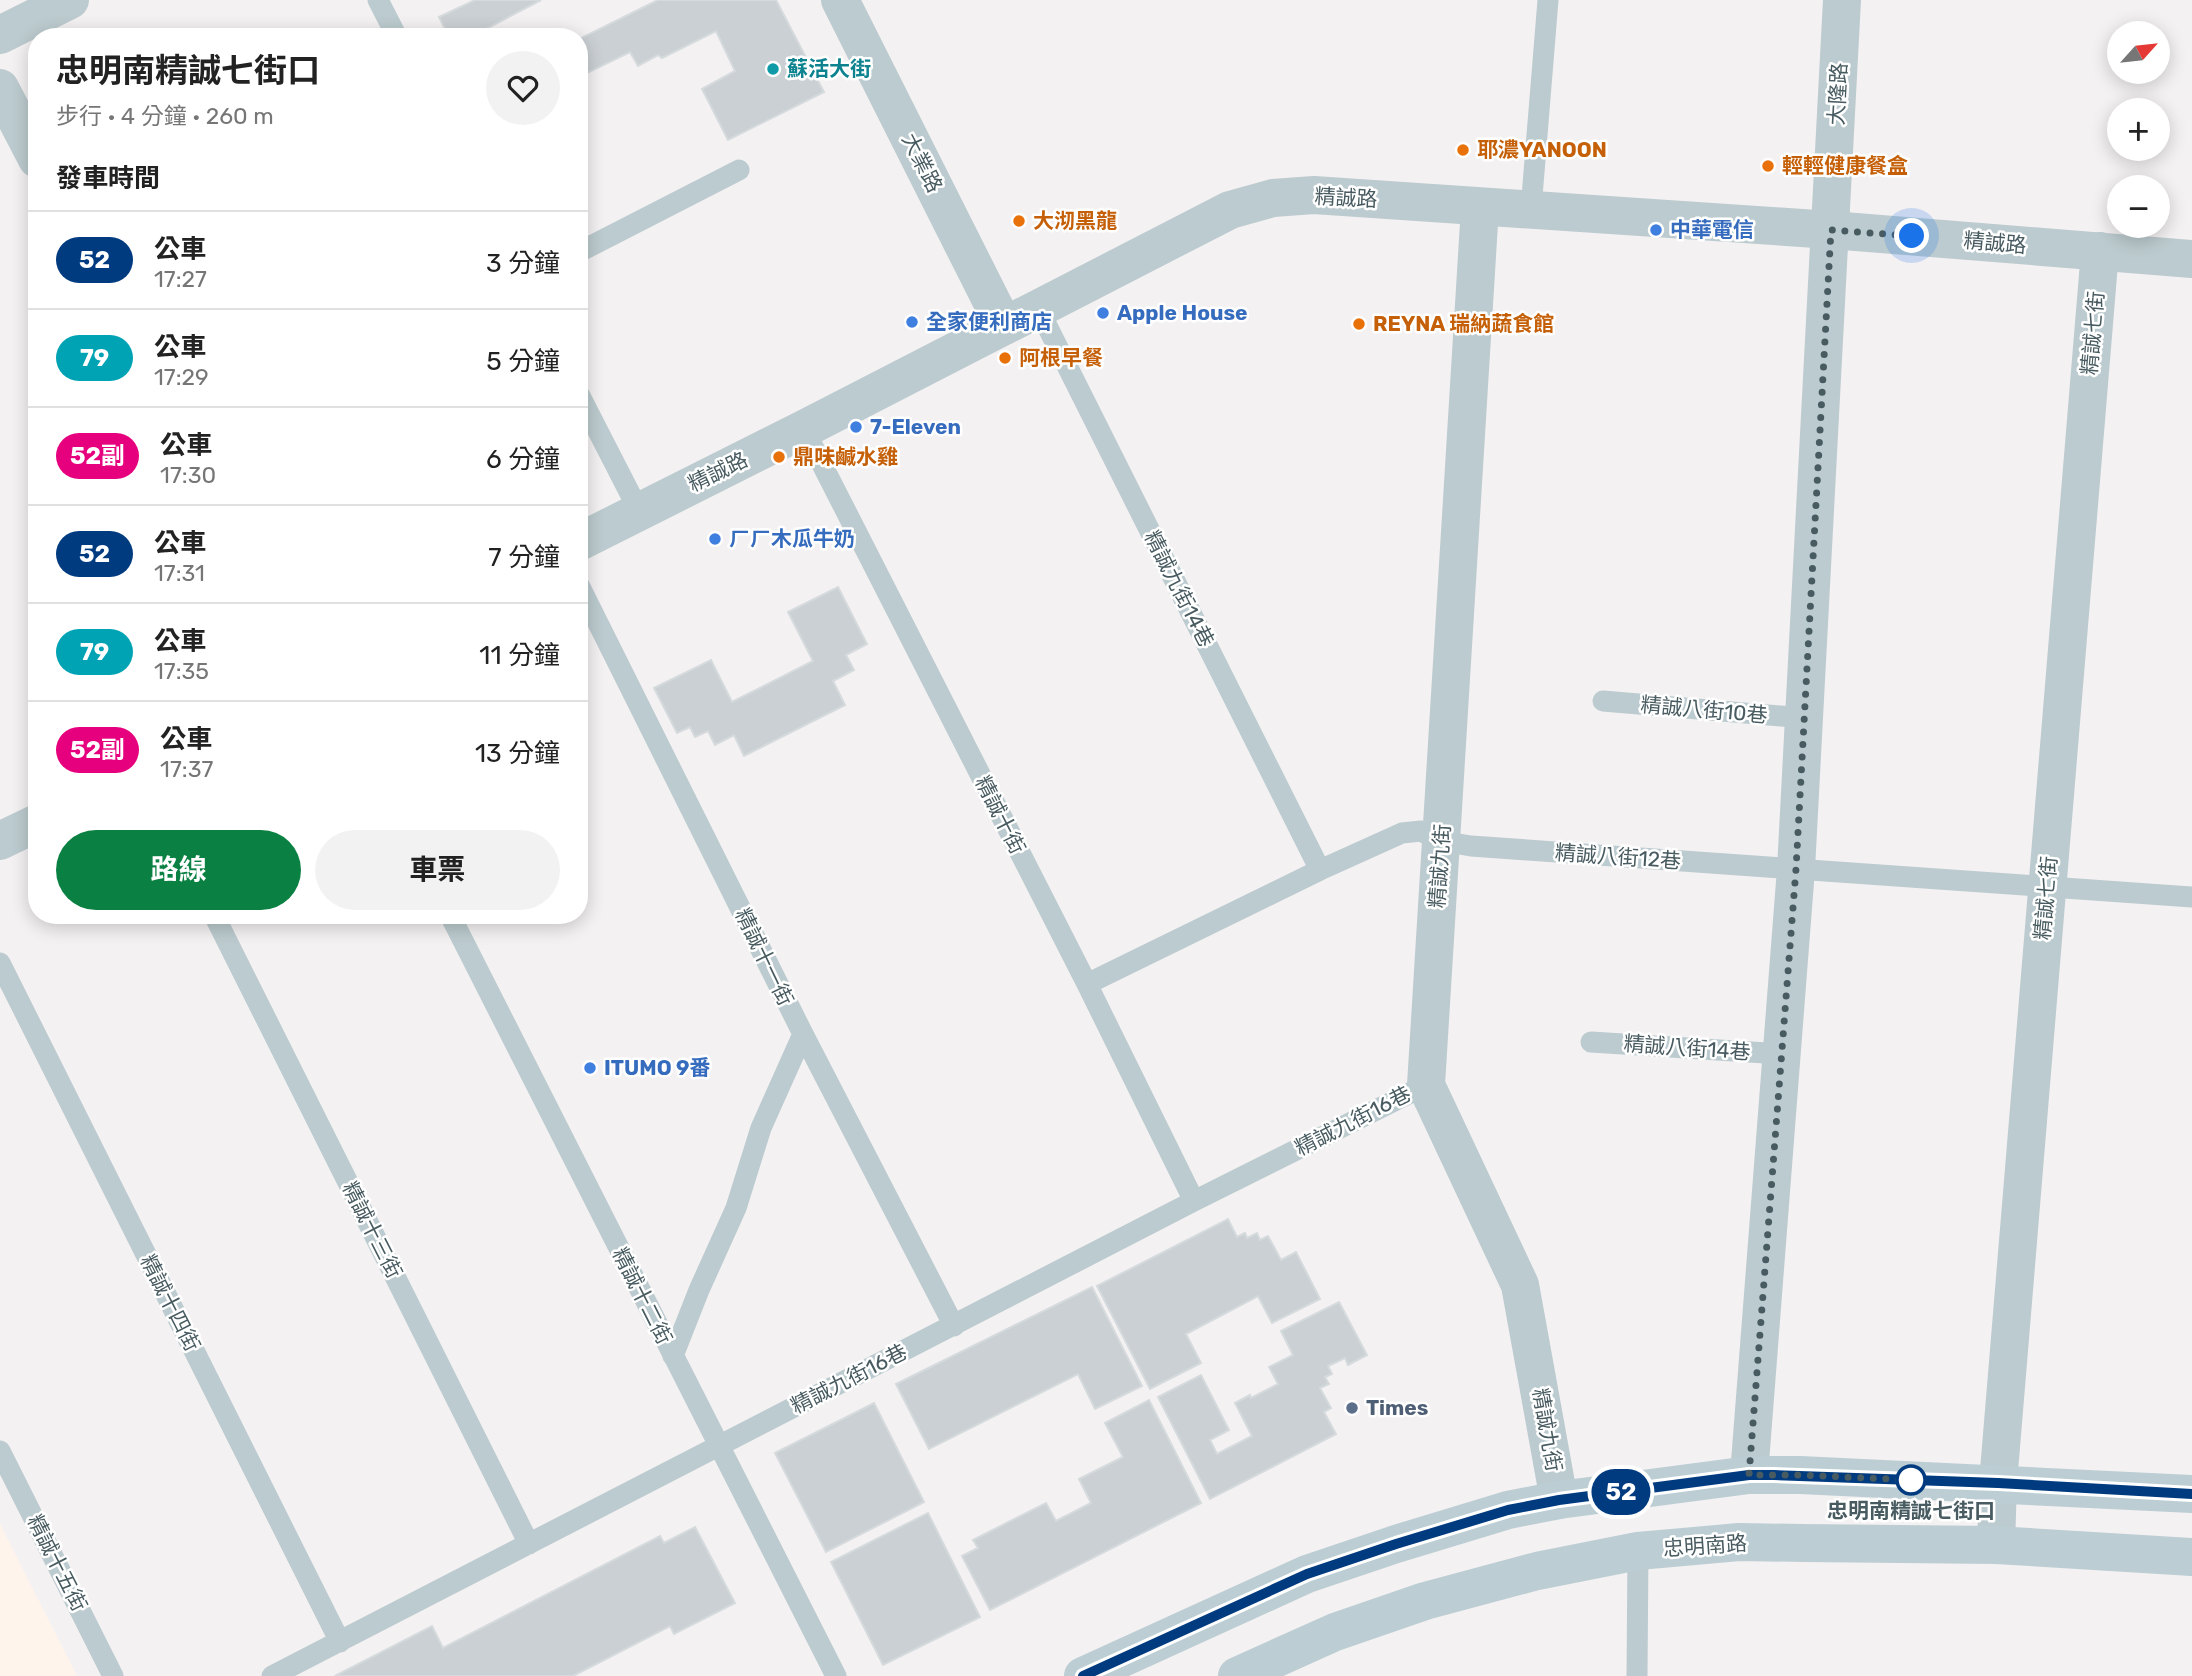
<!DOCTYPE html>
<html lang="zh-TW">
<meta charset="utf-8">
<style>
:root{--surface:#fff;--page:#f2f2f2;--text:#222;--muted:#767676;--line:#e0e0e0;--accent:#0b8043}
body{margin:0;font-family:Rubik,"Noto Sans TC",sans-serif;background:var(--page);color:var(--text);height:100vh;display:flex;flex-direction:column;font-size:26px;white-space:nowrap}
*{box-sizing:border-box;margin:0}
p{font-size:23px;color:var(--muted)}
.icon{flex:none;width:38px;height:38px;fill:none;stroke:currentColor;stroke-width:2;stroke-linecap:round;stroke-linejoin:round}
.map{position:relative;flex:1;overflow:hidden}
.side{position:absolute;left:28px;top:28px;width:560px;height:896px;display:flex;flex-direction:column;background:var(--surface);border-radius:28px;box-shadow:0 4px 18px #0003}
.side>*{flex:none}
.badge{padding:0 14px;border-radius:23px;font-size:24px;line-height:46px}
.needle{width:46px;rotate:63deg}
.controls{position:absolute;left:2107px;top:21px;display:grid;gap:14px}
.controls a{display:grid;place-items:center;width:63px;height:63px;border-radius:50%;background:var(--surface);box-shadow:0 4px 18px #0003;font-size:35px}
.you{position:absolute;width:35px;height:35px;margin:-18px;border:5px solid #fff;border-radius:50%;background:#1a73e8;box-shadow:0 0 0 10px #1a73e833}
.map>.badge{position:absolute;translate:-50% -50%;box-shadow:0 0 0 4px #fff}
h2{padding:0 28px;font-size:26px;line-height:63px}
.round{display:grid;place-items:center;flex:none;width:74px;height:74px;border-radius:37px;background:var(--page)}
.overview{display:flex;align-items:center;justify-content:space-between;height:119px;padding:0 28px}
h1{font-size:33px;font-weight:700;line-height:52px}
.action{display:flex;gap:14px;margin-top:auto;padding:14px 28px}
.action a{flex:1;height:80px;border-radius:42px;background:var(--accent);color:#fff;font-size:28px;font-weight:700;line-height:80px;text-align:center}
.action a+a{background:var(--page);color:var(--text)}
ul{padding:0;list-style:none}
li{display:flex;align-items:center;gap:21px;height:98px;padding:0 28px;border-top:2px solid var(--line)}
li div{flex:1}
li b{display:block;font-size:26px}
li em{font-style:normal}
li .badge{min-width:77px;font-weight:700;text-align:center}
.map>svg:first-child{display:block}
</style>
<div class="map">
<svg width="2192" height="1676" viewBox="0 0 2192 1676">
<rect width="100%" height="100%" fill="#f4f1f2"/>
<path fill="#fef4ec" d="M0,1524L77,1676H0Z"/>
<path fill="#cbd0d4" stroke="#d5dadd" stroke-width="2" d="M475,0H541L471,37H449L439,17Z
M658,0H776L824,92L728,140L702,89L735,71L716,31L662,58L658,55L638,66L630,52L579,77V39Z
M838,587L867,644L846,655L854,670L833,681L845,705L744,756L734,735L715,745L708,731L695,737L690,727L677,733L654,688L711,660L732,702L813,661L788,612Z
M1228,1219L1237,1237L1245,1233L1247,1238L1257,1233L1260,1240L1268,1236L1281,1260L1296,1252L1320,1299L1272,1323L1258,1296L1186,1334L1201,1363L1150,1389L1097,1286Z
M1092,1287L1142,1386L1095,1409L1078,1374L929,1449L896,1384Z
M1339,1302L1367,1355L1348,1365L1345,1358L1328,1366L1332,1374L1325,1377L1329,1384L1320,1388L1331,1408L1324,1412L1336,1434L1210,1499L1158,1397L1201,1375L1229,1430L1210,1440L1217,1454L1252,1436L1235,1403L1250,1395L1251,1398L1278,1384L1269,1367L1293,1355L1281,1331Z
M1149,1400L1201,1503L990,1610L962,1556L978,1548L973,1540L1046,1503L1056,1521L1091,1503L1079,1479L1123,1457L1105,1423Z
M874,1403L924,1502L826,1552L775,1453Z
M928,1513L980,1617L883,1665L831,1562Z
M695,1527L735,1603L674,1634L670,1626L573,1676H335L432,1626L443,1648L660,1536L664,1543Z"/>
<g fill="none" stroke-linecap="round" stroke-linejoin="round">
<path stroke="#bccbcf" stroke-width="21" d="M378,0L397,37
M1531,209L1548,0
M579,252L739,170
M1038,308L1320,870
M579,394L639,511
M804,429L1087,984L1194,1201
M579,585L803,1034L954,1326
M1603,701L1804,718
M214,915L529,1544
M450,915L836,1676
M0,963L340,1642
M1087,984L1320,870L1402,833L1421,831L1441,841L1471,846L2192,897
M1591,1042L1782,1054
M673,1356L699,1290L736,1208L761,1128L803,1034
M0,1451L113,1676
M272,1676L1194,1201L1426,1085
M1637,1676L1638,1551"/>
<path stroke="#bccbcf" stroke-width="38" d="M840,0L1004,326
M0,35L70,0
M0,88L37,159
M1480,207L1426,1085L1520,1285L1559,1500
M1749,1475L1796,869L1842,0
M1996,1545L1998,1483L2100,251"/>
<path stroke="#bccbcf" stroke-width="38" d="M579,542L804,429L1230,210L1273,198L1314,195L1831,230L2192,259
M0,841L37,823"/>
<path stroke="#bcced4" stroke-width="38" d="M1083,1676L1307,1574L1396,1544L1508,1510L1559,1500L1749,1475H1800L2192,1494
M1237,1676L1335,1632L1425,1601L1537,1571L1638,1551L1739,1542L1803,1543L1996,1545L2192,1557"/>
</g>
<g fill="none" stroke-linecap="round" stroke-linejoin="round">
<g stroke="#fff" stroke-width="16">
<path id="line" d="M1083,1676L1307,1574L1396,1544L1508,1510L1559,1500L1749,1475H1774L1998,1483L2192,1494"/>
</g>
<use href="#line" stroke="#003b80" stroke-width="10"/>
<path stroke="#485b61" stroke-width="7" stroke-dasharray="0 12.6" d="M1911,1480L1800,1475H1749L1796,869L1831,230L1912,236"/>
</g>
<circle fill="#0f9aa8" stroke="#fff" stroke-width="2.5" cx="773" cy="69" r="7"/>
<g fill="#e8710a" stroke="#fff" stroke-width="2.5">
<circle cx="1463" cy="150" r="7"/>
<circle cx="1768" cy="166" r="7"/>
<circle cx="1019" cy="221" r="7"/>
<circle cx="1359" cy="324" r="7"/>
<circle cx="1005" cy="358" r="7"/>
<circle cx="779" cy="457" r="7"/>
</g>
<g fill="#3f7fe0" stroke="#fff" stroke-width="2.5">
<circle cx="1656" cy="230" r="7"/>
<circle cx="1103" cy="313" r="7"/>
<circle cx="912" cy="322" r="7"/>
<circle cx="856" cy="427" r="7"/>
<circle cx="715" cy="539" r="7"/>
<circle cx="590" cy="1068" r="7"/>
</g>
<circle fill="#5c6f8a" stroke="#fff" stroke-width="2.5" cx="1352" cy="1408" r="7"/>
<circle fill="#fff" stroke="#003b80" stroke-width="3.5" cx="1911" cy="1480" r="14"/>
<g text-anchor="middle" stroke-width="5" stroke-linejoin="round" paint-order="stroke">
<g font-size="21" font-weight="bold" fill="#0d838f" stroke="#fff" text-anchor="start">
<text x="787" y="76">蘇活大街</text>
</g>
<g font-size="21" fill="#485b61" stroke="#fff">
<text transform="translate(1838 94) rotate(-87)" y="7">大隆路</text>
<text transform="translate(922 163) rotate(63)" y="7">大業路</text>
<text transform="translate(1346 198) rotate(3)" y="7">精誠路</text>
<text transform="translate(1995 243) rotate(5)" y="7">精誠路</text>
<text transform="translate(2093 333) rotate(-85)" y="7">精誠七街</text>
<text transform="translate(718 472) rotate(-26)" y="7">精誠路</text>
<text transform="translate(1179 589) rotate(63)" y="7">精誠九街14巷</text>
<text transform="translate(1704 710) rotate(5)" y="7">精誠八街10巷</text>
<text transform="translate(1000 815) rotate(63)" y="7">精誠十街</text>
<text transform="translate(1618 857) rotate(4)" y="7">精誠八街12巷</text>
<text transform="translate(1440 866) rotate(-86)" y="7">精誠九街</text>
<text transform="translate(2046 898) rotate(-85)" y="7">精誠七街</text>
<text transform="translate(764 957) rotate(64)" y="7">精誠十一街</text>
<text transform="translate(1687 1048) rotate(4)" y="7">精誠八街14巷</text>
<text transform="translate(1353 1121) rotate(-27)" y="7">精誠九街16巷</text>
<text transform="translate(372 1230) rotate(63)" y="7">精誠十三街</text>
<text transform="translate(642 1296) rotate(63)" y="7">精誠十二街</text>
<text transform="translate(170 1303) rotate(63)" y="7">精誠十四街</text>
<text transform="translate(849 1379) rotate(-27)" y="7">精誠九街16巷</text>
<text transform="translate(1547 1430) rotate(80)" y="7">精誠九街</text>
<text transform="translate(1705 1546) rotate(-4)" y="7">忠明南路</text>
<text transform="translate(57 1563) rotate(63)" y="7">精誠十五街</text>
</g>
<g font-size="21" font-weight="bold" fill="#c56008" stroke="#fff" text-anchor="start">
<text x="1477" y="157">耶濃YANOON</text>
<text x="1782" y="173">輕輕健康餐盒</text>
<text x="1033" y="228">大沏黑龍</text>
<text x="1373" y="331">REYNA 瑞納蔬食館</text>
<text x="1019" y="365">阿根早餐</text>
<text x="793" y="464">鼎味鹹水雞</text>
</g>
<g font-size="21" font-weight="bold" fill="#366cbe" stroke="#fff" text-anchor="start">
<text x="1670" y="237">中華電信</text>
<text x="1117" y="320">Apple House</text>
<text x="926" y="329">全家便利商店</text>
<text x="870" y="434">7-Eleven</text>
<text x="729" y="546">ㄏㄏ木瓜牛奶</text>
<text x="604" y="1075">ITUMO 9番</text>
</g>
<g font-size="21" font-weight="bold" fill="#4e5e75" stroke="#fff" text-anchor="start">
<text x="1366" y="1415">Times</text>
</g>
<g font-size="21" font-weight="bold" fill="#485b61" stroke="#fff">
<text x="1911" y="1518">忠明南精誠七街口</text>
</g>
</g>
</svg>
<div class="controls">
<a><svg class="needle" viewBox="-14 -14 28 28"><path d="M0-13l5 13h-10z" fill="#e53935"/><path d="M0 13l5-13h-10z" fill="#767676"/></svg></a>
<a>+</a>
<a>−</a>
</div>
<div class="you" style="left:1912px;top:236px"></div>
<b class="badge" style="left:1621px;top:1492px;background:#003b80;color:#fff">52</b>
<section class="side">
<div class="overview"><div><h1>忠明南精誠七街口</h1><p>步行 · 4 分鐘 · 260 m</p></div><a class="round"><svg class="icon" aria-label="heart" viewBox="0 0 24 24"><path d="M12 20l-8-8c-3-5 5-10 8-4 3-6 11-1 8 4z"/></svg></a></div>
<h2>發車時間</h2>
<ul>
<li><span class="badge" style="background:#003b80;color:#fff">52</span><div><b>公車</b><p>17:27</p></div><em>3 分鐘</em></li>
<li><span class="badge" style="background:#00a3b4;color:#fff">79</span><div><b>公車</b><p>17:29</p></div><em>5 分鐘</em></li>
<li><span class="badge" style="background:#e6007e;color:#fff">52副</span><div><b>公車</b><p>17:30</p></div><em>6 分鐘</em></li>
<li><span class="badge" style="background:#003b80;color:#fff">52</span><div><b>公車</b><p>17:31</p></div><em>7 分鐘</em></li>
<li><span class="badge" style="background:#00a3b4;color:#fff">79</span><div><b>公車</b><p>17:35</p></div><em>11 分鐘</em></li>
<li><span class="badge" style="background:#e6007e;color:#fff">52副</span><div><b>公車</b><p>17:37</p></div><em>13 分鐘</em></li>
</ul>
<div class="action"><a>路線</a><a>車票</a></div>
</section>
</div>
